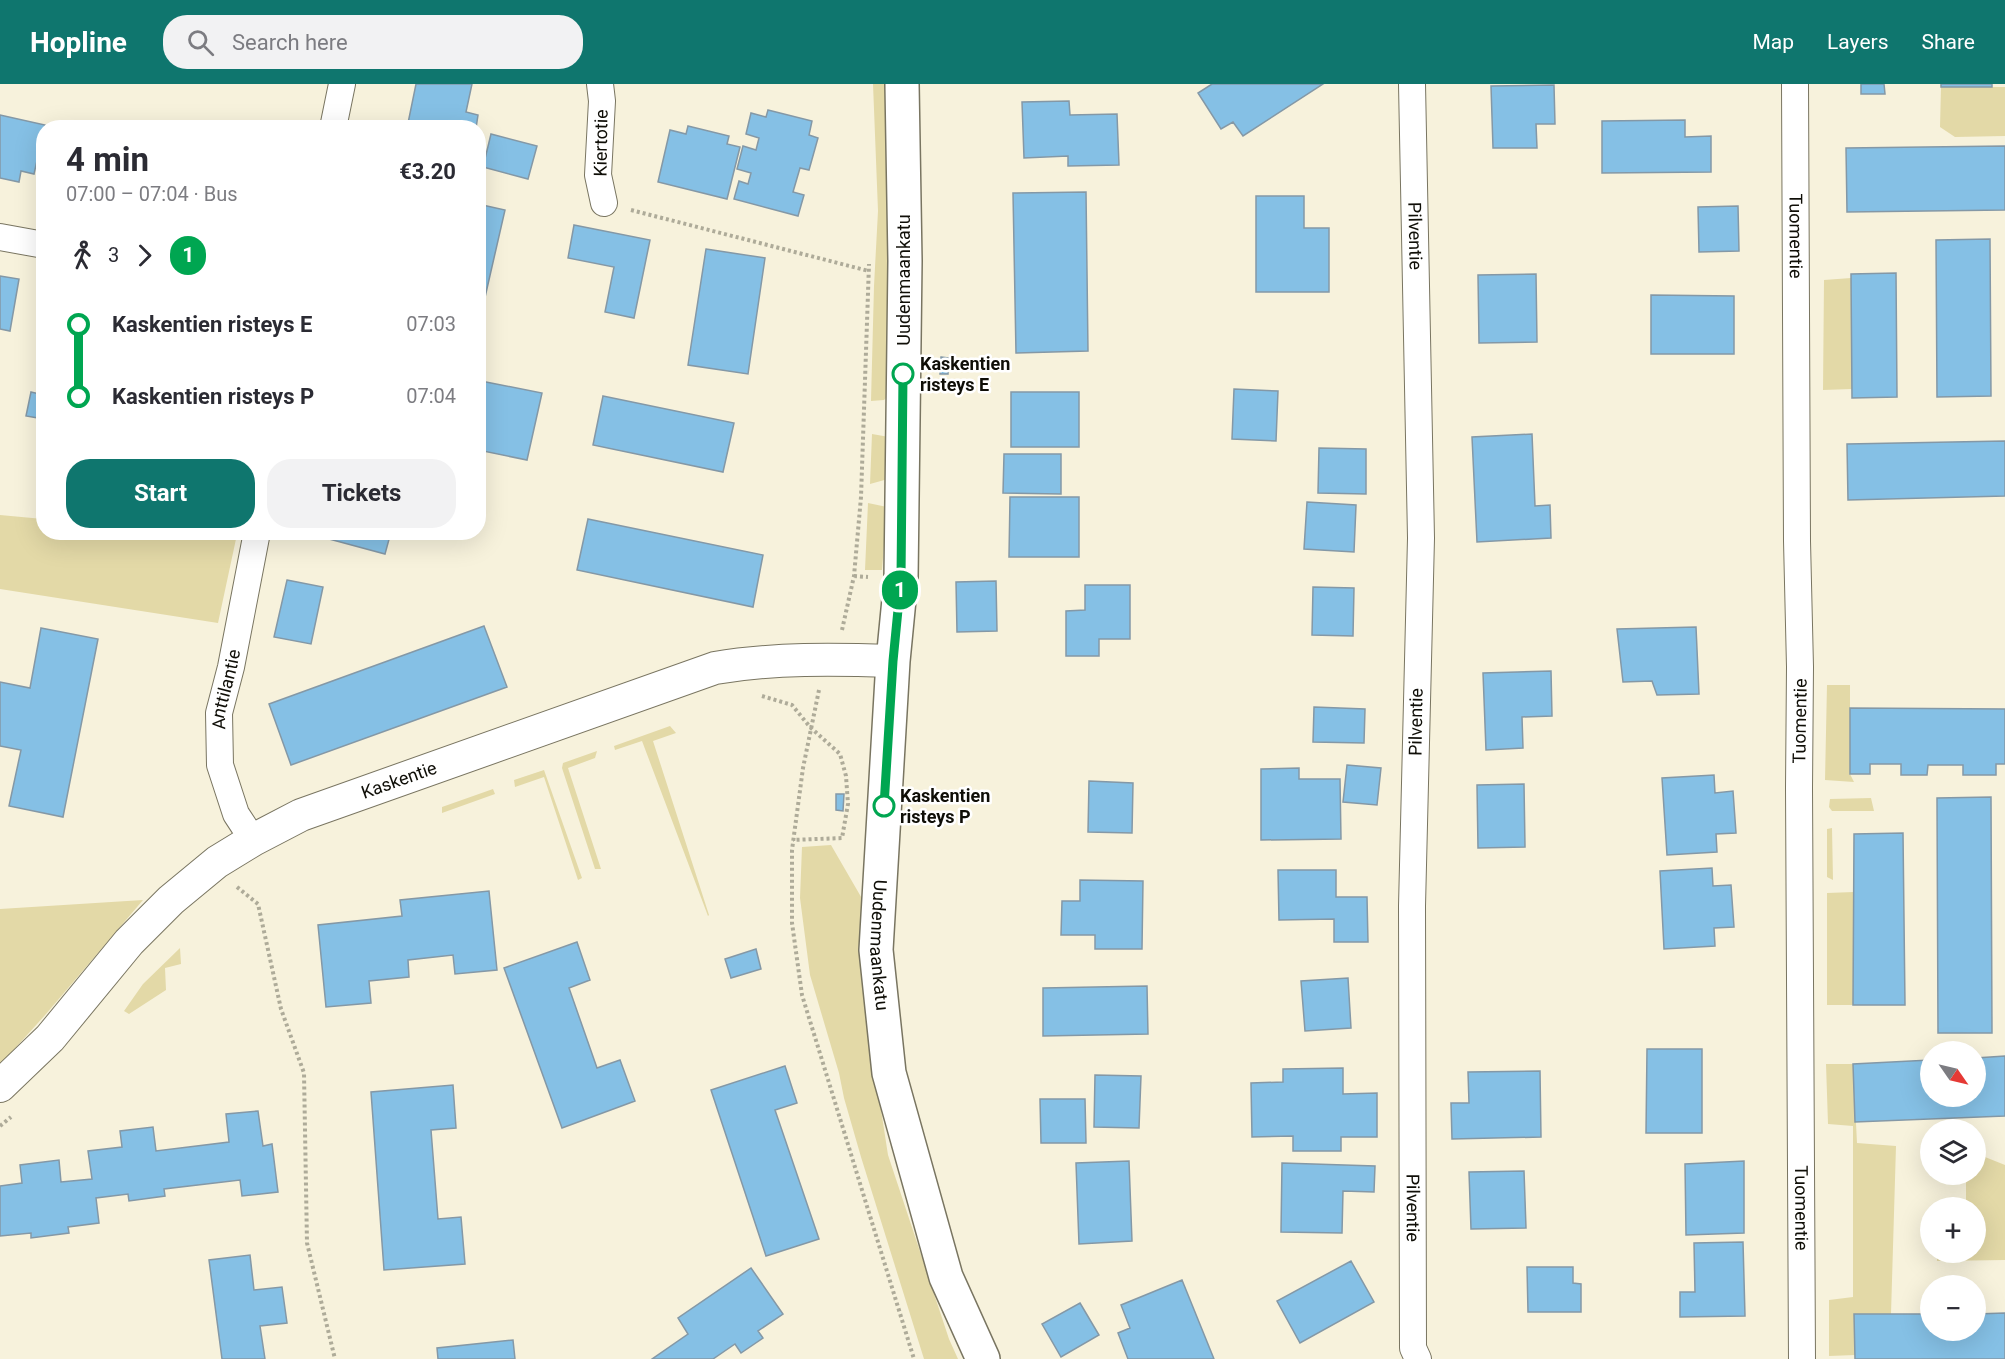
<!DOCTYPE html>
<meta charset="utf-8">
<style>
:root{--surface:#fff;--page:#f2f2f3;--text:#2b2b33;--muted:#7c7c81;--accent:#0f766e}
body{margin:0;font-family:Roboto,sans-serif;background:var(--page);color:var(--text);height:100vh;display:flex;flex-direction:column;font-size:22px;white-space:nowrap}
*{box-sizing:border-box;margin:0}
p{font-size:20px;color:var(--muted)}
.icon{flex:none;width:33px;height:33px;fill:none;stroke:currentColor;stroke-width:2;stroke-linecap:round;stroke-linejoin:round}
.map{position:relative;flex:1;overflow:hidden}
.panel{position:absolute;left:36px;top:36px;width:450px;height:420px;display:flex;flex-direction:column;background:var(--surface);border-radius:24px;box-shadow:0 6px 24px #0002}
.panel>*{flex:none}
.badge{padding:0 12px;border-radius:20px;font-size:21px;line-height:39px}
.needle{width:39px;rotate:124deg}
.fabs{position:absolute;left:1920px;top:957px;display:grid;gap:12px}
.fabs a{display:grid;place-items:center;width:66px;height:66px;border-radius:50%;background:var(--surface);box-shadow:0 6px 24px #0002;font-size:30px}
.map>.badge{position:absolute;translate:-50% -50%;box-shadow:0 0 0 3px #fff}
.legs{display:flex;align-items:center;gap:9px;height:66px;padding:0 30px;font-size:20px}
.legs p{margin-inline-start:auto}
.headline{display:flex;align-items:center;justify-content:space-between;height:102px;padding:0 30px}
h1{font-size:33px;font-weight:700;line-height:45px}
.button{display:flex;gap:12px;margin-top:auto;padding:12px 30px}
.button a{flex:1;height:69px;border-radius:24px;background:var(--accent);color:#fff;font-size:24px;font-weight:700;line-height:69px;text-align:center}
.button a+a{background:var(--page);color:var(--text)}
ul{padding:0 30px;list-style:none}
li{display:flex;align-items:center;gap:21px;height:72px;font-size:22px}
li i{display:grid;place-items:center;width:9px;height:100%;margin:0 8px;background:currentColor}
li i::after{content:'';width:15px;height:15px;margin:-8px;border:4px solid;border-radius:50%;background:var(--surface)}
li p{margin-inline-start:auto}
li:first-child i{background:linear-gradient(#0000 50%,currentColor 0)}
li:last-child i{background:linear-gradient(currentColor 50%,#0000 0)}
header{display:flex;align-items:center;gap:36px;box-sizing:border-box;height:84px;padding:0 30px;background:var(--accent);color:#fff}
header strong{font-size:28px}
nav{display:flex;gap:33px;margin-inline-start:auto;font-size:21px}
.search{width:420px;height:54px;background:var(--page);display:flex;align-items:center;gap:15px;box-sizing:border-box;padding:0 21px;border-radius:24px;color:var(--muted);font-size:22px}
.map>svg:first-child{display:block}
</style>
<header>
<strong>Hopline</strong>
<div class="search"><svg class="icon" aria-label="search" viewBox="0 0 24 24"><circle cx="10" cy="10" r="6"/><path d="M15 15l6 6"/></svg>Search here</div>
<nav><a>Map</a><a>Layers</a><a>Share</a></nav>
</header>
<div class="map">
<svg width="2005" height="1275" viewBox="0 0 2005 1275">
<rect width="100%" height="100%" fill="#f7f2dc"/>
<path fill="#e3d9a7" d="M873,0H887L890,310L884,316L871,317L874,202L878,127Z
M1941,3H2005V52L1955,53L1940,43Z
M1851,194L1852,305L1823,306L1824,196Z
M872,350L889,353L888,395L870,400Z
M868,419L887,423L882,486H865Z
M0,431L43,435L44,448H170L236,455L218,539L0,505Z
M1827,601H1850V690L1854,698L1825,696Z
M670,642L676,649L653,657L709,831L708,832L642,657L615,666L614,662Z
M597,667L595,674L568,684L601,785H595L562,684L563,679Z
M544,686L582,794L578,796L544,693L515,703L514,696Z
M493,705L495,710L442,729V723Z
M1871,714L1874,727H1832L1829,723L1830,715Z
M1832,744L1833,796L1827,793V745Z
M831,761L864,818L865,922L888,1071L949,1255L958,1275H924L861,1073L844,1014L839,989L810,891L800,814L802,763Z
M1854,808L1853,921H1827V809Z
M143,816L46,930L0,981V825Z
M180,864L181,880L165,884L166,906L129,930L124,927L143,900Z
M1826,980H1853L1857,1059L1896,1062L1891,1230L1855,1271L1829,1272V1216L1853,1213V1042L1828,1040Z
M1985,1073L2005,1081V1176L1937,1177V1169L1976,1168V1124L1966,1123V1098L1972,1091L1976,1090V1086Z"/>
<path fill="#85c0e5" stroke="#8498a6" stroke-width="1.5" d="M416,0H472L466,28L478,31L476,44H407Z
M1212,0H1323L1243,52L1233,38L1221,45L1198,9Z
M1861,0H1884L1885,10H1861Z
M1941,0H1992V3H1941Z
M1554,1L1555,40H1536L1537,64H1493L1491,2Z
M1069,17L1070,31L1117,30L1119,81L1068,82V72L1024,74L1022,18Z
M768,26L812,37L809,51L818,54L809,86L800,84L793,108L804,111L798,132L734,115L739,97L748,100L751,89L737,85L743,62L756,66L759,54L746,50L751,29L766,33Z
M0,31L45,41L34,90L21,87L19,98L0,94Z
M1685,36V53L1711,52V88L1602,89V37Z
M688,42L729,52L727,60L740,63L727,115L658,98L670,46L686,50Z
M491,50L537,62L528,95L483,83Z
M2005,62V126L1847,128L1846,64Z
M1086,108L1088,267L1016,269L1013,109Z
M1256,112H1304V144H1329V208H1256Z
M478,120L505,126L483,222L478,221Z
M1738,122L1739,167L1699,168L1698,123Z
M574,141L650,156L634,234L605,228L614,183L568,174Z
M1990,155L1991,312L1937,313L1936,156Z
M706,165L765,174L748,290L688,281Z
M1896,189L1897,313L1852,314L1851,190Z
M1536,190L1537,258L1479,259L1478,191Z
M0,192L19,195L10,247L0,245Z
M1651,211L1734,212V270H1651Z
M941,273L948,274V290H940Z
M481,297L542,309L527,376L478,366V309Z
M1234,305L1278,307L1276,357L1232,355Z
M31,308L44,311V335L26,332Z
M1011,308H1079V363H1011Z
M603,312L734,339L723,388L593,361Z
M1532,350L1535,422L1550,421L1551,454L1477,458L1472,353Z
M2005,357V412L1848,416L1847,360Z
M1319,364L1366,365V410L1318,409Z
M1004,370H1061V410L1003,409Z
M1010,413H1079V473H1009Z
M1307,418L1356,421L1354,468L1304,465Z
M588,435L763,471L753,523L577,486Z
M331,448H391L385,470L329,455Z
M287,496L323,503L311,560L274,553Z
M996,497L997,547L957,548L956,498Z
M1085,501H1130V555H1099V572H1066V527L1085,526Z
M1313,503L1354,504L1353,552L1312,551Z
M484,542L507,603L291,681L269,620Z
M1696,543L1699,610L1657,611L1652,597L1623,598L1617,545Z
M41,544L98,555L63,733L9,722L21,666L0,662V598L30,604Z
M1551,587L1552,632L1522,633L1523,664L1486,666L1483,589Z
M1314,623L1365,625L1364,659L1313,658Z
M1850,624L2005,625V680H1996V691H1963V681H1928L1927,691H1901V680H1870V690H1850Z
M1347,681L1381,684L1377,721L1343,718Z
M1299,684V695H1340L1341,755L1261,756V685Z
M1714,691L1715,709L1733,707L1736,749L1716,750L1717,768L1667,771L1662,694Z
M1089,697L1133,699L1132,749L1088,748Z
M1524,700L1525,763L1478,764L1477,701Z
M836,710H844L843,727L836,726Z
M1991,713L1992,949H1938L1937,714Z
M1903,749L1905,921H1853L1854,750Z
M1712,784L1713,802L1731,801L1734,843L1714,844L1715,862L1664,865L1660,787Z
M1278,786H1336V813H1367L1368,858H1334V835L1279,836Z
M1080,796L1143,797L1142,865H1095V851H1061L1062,817H1080Z
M489,807L497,886L455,890L453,871L408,876L409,893L369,897L371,919L326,923L318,841L402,832L400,816Z
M577,858L590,896L569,904L597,984L620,976L635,1017L562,1044L504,884Z
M756,865L761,885L731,894L725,875Z
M1348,894L1351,944L1305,947L1301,897Z
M1147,902L1148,950L1043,952V904Z
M1647,965H1702V1049H1646Z
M2005,972V1032L1855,1038L1853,980L1930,976V1012H1976V974Z
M785,982L797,1019L775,1026L819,1155L766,1172L711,1006Z
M1343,984V1010L1377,1009V1053H1341V1067H1293V1052L1252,1053L1251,999L1283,998V985Z
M1540,987L1541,1053L1452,1055L1451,1019H1469L1468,988Z
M1095,991L1141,992L1139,1044L1094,1043Z
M453,1001L456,1044L431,1046L438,1135L461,1133L465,1180L384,1186L371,1008Z
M1040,1015H1085L1086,1059H1041Z
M258,1027L263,1062L272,1060L278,1108L242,1112L240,1096L164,1105L165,1112L129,1117L128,1110L96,1114L99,1139L68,1143L69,1149L31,1154V1149L0,1152V1102L22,1099L20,1081L59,1076L61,1098L92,1095L88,1067L122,1063L120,1047L153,1043L156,1067L229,1058L226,1030Z
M1129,1077L1132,1157L1079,1160L1076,1079Z
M1744,1077V1149L1686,1151L1685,1080Z
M1282,1079L1375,1082L1374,1108L1343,1107L1342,1149L1281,1148Z
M1524,1087L1526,1144L1471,1145L1469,1088Z
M1743,1158L1745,1232L1680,1233V1208H1695L1694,1159Z
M250,1171L254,1206L282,1203L287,1239L260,1242L265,1275H222L209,1176Z
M1351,1177L1374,1218L1300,1259L1277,1217Z
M1527,1183H1573V1199L1581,1200V1228H1528Z
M751,1184L783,1230L758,1247L763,1254L741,1269L735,1260L713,1275H652L688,1250L678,1234Z
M1182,1196L1214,1275H1128L1118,1249L1130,1244L1121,1221Z
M1080,1219L1099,1251L1061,1273L1042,1240Z
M2005,1229V1275H1855L1854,1230H1930V1246H1976V1230Z
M513,1256L515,1275H438L437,1264Z"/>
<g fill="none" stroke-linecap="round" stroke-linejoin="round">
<g stroke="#797561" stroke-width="28">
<g id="minor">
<path d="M600,0L602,17L598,91L604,119"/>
<path id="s1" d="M1412,0L1421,454L1412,822L1413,1264L1418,1275"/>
<path id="s2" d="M1795,0L1797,457L1800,583L1799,704L1802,1275"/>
<path d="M333,44L342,0"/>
<path d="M0,153L44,161"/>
<path id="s3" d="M253,756L236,730L220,681L219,629L231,583L257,448"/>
</g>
</g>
<g stroke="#797561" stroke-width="34">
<g id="tertiary">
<path id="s4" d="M0,1002L50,954L129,858L171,816L217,778L253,756L301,731L715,584C774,574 834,575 893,577"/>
</g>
</g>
<g stroke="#797561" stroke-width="36">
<g id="secondary">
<path id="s5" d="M902,0L905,177L901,495L893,577L876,866L889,989L946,1193L983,1275"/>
</g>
</g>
<path stroke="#aeab99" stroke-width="4" stroke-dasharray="3 3" stroke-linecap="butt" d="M631,126L869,187
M854,492L868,493
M842,546L854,492L861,413L869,180
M819,606L803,684L792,766V839L802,911L914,1275
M762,612L792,621L810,643L840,670L846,692L848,720L842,754L793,756
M237,803L258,820L281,925L304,989L307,1159L335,1275
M0,1042L11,1033"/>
<use href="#minor" stroke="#fff" stroke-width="26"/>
<use href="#tertiary" stroke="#fff" stroke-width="32"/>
<use href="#secondary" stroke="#fff" stroke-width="33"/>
</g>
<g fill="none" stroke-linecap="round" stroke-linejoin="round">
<g stroke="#fff" stroke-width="14">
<path id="line-1" d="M884,722L893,577L901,495L903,290"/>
</g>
<use href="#line-1" stroke="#00a651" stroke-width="9"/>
</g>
<g fill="#fff" stroke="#00a651" stroke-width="3">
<circle cx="903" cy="290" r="10"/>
<circle cx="884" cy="722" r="10"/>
</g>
<g text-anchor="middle" stroke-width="5" stroke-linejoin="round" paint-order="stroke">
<g font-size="18" fill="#0f0e07" stroke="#fff">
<text transform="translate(601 59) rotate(-89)" y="6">Kiertotie</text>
<text dy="6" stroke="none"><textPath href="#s1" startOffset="152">Pilventie</textPath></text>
<text dy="6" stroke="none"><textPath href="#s2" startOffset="152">Tuomentie</textPath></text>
<text transform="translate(904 196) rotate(-90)" y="6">Uudenmaankatu</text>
<text dy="6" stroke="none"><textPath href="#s3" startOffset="159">Anttilantie</textPath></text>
<text transform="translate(1800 637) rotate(-89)" y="6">Tuomentie</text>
<text transform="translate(1416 638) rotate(-89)" y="6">Pilventie</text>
<text dy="6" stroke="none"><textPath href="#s4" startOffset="513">Kaskentie</textPath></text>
<text dy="6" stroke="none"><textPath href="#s5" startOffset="862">Uudenmaankatu</textPath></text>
<text dy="6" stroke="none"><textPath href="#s2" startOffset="1124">Tuomentie</textPath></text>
<text dy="6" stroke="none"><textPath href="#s1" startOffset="1124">Pilventie</textPath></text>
</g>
<g font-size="18" font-weight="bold" fill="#0f0e07" stroke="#fff" text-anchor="start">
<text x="920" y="286">Kaskentien<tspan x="920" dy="21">risteys E</tspan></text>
<text x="900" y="718">Kaskentien<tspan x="900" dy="21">risteys P</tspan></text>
</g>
</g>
</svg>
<div class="fabs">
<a><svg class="needle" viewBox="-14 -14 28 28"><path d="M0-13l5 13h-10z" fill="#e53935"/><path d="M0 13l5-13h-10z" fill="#7c7c81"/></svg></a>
<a><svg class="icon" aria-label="layers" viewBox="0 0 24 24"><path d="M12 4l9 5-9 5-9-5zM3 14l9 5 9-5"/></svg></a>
<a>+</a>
<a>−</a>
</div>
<b class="badge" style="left:900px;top:506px;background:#00a651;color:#fff">1</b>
<section class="panel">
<div class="headline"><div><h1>4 min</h1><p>07:00 – 07:04 · Bus</p></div><b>€3.20</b></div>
<div class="legs"><svg class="icon" aria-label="walk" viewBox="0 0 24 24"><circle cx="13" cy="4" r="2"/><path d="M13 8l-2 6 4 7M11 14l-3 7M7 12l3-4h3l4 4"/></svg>3<svg class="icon" aria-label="forward" viewBox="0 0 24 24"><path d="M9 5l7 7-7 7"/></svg><b class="badge" style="background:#00a651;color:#fff">1</b></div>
<ul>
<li><i style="color:#00a651"></i><b>Kaskentien risteys E</b><p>07:03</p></li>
<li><i style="color:#00a651"></i><b>Kaskentien risteys P</b><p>07:04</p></li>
</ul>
<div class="button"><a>Start</a><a>Tickets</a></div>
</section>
</div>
